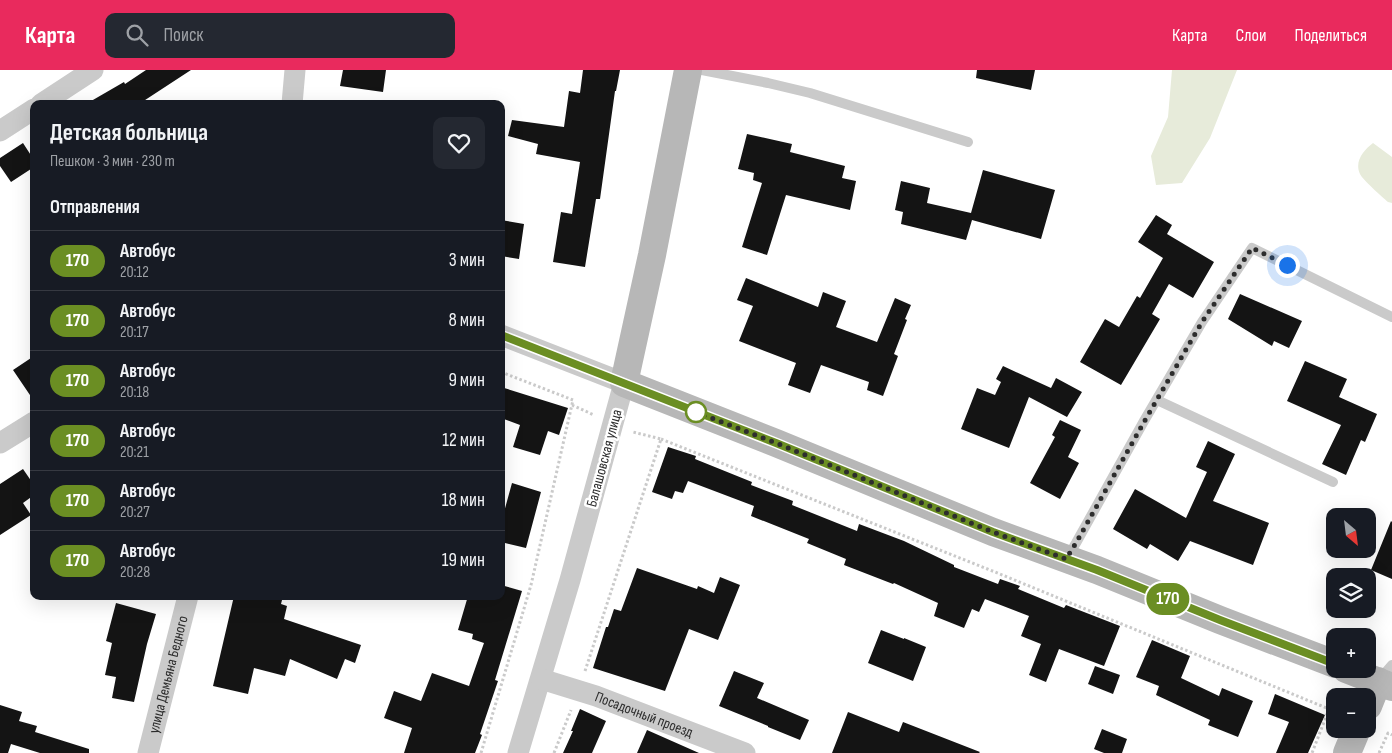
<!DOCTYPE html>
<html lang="ru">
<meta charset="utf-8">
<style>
:root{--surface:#171b24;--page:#242831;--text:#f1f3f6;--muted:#9ea1a6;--line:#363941;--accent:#e92a5d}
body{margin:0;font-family:"Sofia Sans Condensed",sans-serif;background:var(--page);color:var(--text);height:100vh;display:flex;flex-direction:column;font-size:19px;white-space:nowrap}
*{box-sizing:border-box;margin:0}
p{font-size:16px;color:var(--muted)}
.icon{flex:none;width:28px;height:28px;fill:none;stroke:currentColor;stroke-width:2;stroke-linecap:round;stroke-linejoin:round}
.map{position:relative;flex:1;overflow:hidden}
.sheet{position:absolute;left:30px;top:30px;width:475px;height:500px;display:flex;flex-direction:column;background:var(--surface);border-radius:10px;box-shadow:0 5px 20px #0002}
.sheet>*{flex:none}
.badge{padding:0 10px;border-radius:16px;font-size:18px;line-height:32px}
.needle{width:32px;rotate:152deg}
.fabs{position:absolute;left:1326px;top:438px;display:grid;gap:10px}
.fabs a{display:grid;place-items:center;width:50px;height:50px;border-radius:10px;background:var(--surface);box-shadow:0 5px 20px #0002;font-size:25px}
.you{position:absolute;width:25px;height:25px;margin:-12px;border:4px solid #fff;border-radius:50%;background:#1a73e8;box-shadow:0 0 0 8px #1a73e833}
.map>.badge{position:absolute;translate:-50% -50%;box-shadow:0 0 0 2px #fff}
h2{padding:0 20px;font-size:19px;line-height:45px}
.round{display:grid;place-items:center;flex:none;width:52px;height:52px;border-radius:10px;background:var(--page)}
.overview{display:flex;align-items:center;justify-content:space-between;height:85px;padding:0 20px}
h1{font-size:24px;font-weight:700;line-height:38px}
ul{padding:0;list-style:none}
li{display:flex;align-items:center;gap:15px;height:60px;padding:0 20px;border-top:1px solid var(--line)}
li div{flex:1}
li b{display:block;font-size:19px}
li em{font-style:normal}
li .badge{min-width:55px;font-weight:700;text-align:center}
header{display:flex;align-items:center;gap:30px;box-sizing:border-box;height:70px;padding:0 25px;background:var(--accent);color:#fff}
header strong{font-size:24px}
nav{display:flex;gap:28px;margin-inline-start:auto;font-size:18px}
.search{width:350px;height:45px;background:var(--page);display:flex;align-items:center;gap:12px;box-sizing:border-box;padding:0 18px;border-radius:10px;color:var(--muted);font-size:19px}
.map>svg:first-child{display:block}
</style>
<header>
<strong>Карта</strong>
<div class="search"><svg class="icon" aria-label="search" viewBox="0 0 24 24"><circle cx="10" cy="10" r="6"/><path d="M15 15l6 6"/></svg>Поиск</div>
<nav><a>Карта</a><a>Слои</a><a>Поделиться</a></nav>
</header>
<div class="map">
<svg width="1392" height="683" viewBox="0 0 1392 683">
<rect width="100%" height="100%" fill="#fff"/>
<path fill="#e7ebda" d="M1172,0H1237L1210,68L1182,113L1156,115L1151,86L1168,47Z
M1373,73L1392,87V133L1388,132C1382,127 1362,109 1360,104C1354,91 1364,80 1373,73Z"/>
<path fill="#141414" d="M146,0H191L139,34H86L124,12L125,14Z
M343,0H386L383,22L340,16Z
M583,0H620L616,21H615L600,129H596L585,197L553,192L561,142L572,144L580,92L536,84L538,74L508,66L512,50L564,57L569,21L580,23Z
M977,0H1035L1031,20L976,8Z
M747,64L792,74L790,82L845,96L842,108L856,111L850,140L786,125L767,185L742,177L762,113L753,110L754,103L738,99Z
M23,73L34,90V97L11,112L0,96V88Z
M983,100L1055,120L1041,169L972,150L966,170L901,154L903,142L895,140L901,111L930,118L927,133L971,143Z
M1156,145L1172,155L1167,164L1214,192L1193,228L1169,214L1152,244L1160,249L1121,315L1080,292L1105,249L1119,257L1137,226L1140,228L1163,188L1138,172Z
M501,150L524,154L519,189L501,186Z
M746,208L818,237L823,222L846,231L836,257L877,272L895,228L911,235L905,249L907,250L894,284L898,286L883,326L867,320L869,312L821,295L810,323L788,315L796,293L739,271L753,236L737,230Z
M1240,224L1302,251L1289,278L1274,271L1272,276L1228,249Z
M34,286V331L13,300Z
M1305,291L1347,309L1339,327L1377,344L1365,372L1361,370L1346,405L1322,394L1341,355L1287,331Z
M1003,296L1051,318L1056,308L1082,322L1067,347L1029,327L1009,378L961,359L977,318L995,325L1001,312L996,309Z
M501,317L568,338L559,365L548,361L540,385L513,377L520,355L501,348Z
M1060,350L1081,360L1068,387L1079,393L1060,429L1030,413L1055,367L1052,365Z
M1208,371L1235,384L1213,431L1269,453L1253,495L1190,471L1178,491L1150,474L1147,479L1113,459L1135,419L1186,448L1207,402L1196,397Z
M668,377L696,386L695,389L752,412L751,415L793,431L792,435L857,461L859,454L904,471L954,495V497L998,514L1000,509L1020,516L1018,519L1064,538L1066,535L1120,556L1104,596L1059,579L1046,612L1029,605L1041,574L1021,566L1029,546L985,529L979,542L972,539L964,558L934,546L938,533L894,513L893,514L844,495L846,489L807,473L809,469L751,446L754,436L688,411L683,423L675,421L672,429L652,422Z
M23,399L34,415V425L23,433L31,445L0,465V414Z
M512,413L541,422L526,478L501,472V453Z
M1391,451L1392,452V509L1371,500Z
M637,498L697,519L698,516L714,523L720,507L740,515L718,570L689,559L665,621L593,598L606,557H608L614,539L621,541Z
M501,515L522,521L495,610L498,611L480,664L482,665L475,683H404L412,658L384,648L394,621L421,631L432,603L469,616L484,573L472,569L473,564L458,560L468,526H501Z
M234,526H283L281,534L287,536L284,549L361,575L355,593L345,589L337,609L290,589L285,606L254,598L248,624L213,616Z
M116,533L156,544L147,574L134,632L112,628L116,607L105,605L112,573L106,571Z
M881,560L904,569V568L926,577L913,611L868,593Z
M1152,570L1190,586L1181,608L1219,626L1222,618L1253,631L1238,667L1208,655L1210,650L1156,625L1159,616L1136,607Z
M1095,596L1120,605L1113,624L1088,614Z
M734,601L764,613L757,628L809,650L800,670L768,657V656L719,636Z
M1275,624L1325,645L1308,683H1276L1289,652L1268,644Z
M0,635L22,642L19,651L37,656L35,662L89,679V683H40L11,674L8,683H0Z
M580,639L606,651L592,683H563L573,661H571Z
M848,642L899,662L903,652L980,682L979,683H832Z
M1102,659L1127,669L1122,683H1104L1094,679Z
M647,660L699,683H637Z"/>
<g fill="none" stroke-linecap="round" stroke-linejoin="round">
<path stroke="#cacaca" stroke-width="3" stroke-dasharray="2.5 2.5" stroke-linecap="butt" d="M572,335L594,345
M661,369L995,502L1329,639L1312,683
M585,601L661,369L633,362
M481,683L531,515L573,330L501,302
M554,683L571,640
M1379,683L1388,663L1392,665"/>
<path stroke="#cacaca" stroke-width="10" d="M702,0L768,13L810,23L968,72
M1157,330L1333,412
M1067,488L1076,473L1144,351L1202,252L1252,178L1392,247
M1380,609L1392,595"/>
<g stroke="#cacaca" stroke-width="21">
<path d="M41,34L93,0"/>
<path d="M292,34L295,0"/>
<path d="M0,61L34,39"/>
<path d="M501,265L624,313L570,510L518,683"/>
<path d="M0,373L34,352"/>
<path id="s1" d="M541,609L596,626L745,683"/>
<path id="s2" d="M148,683L188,526"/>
</g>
<path stroke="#b7b7b7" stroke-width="28" d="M688,0L652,185L624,313L776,373L993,462L1097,500L1220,550L1335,594
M1346,599L1392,617
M1368,636L1378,611
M1347,683L1357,659"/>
</g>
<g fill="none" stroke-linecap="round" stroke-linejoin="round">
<g stroke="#fff" stroke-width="11">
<path id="line" d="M501,265L776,373L993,462L1097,500L1220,550L1335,594"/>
</g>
<use href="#line" stroke="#6b8e23" stroke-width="8"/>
<path stroke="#2d2d2d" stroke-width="5" stroke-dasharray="0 9" d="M696,342L776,373L993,462L1066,489L1076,473L1144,352L1202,252L1252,178L1287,195"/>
</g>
<circle fill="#fff" stroke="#6b8e23" stroke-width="2.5" cx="696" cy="342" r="10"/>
<g text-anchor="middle" stroke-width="5" stroke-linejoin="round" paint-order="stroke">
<g font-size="15" fill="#2d2d2d" stroke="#fff">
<text transform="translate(604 388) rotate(-75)" y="5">Балашовская улица</text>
<text dy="5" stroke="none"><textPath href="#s2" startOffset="81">улица Демьяна Бедного</textPath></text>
<text dy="5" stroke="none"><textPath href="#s1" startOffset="109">Посадочный проезд</textPath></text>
</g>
</g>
</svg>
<div class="fabs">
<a><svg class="needle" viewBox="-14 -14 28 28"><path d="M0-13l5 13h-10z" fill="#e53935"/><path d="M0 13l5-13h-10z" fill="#9ea1a6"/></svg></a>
<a><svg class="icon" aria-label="layers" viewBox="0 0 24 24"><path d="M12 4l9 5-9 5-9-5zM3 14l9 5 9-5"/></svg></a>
<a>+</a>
<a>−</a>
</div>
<div class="you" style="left:1287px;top:195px"></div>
<b class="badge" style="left:1168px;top:529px;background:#6b8e23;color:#fff">170</b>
<section class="sheet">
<div class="overview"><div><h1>Детская больница</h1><p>Пешком · 3 мин · 230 m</p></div><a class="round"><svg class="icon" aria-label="heart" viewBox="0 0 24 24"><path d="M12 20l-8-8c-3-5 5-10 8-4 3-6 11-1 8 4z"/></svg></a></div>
<h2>Отправления</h2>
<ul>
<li><span class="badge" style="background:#6b8e23;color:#fff">170</span><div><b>Автобус</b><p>20:12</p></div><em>3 мин</em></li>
<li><span class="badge" style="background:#6b8e23;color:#fff">170</span><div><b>Автобус</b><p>20:17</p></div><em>8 мин</em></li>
<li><span class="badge" style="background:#6b8e23;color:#fff">170</span><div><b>Автобус</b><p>20:18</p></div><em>9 мин</em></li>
<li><span class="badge" style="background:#6b8e23;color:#fff">170</span><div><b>Автобус</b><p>20:21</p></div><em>12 мин</em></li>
<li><span class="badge" style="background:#6b8e23;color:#fff">170</span><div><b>Автобус</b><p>20:27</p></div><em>18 мин</em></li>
<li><span class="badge" style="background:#6b8e23;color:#fff">170</span><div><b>Автобус</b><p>20:28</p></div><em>19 мин</em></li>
</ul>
</section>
</div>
